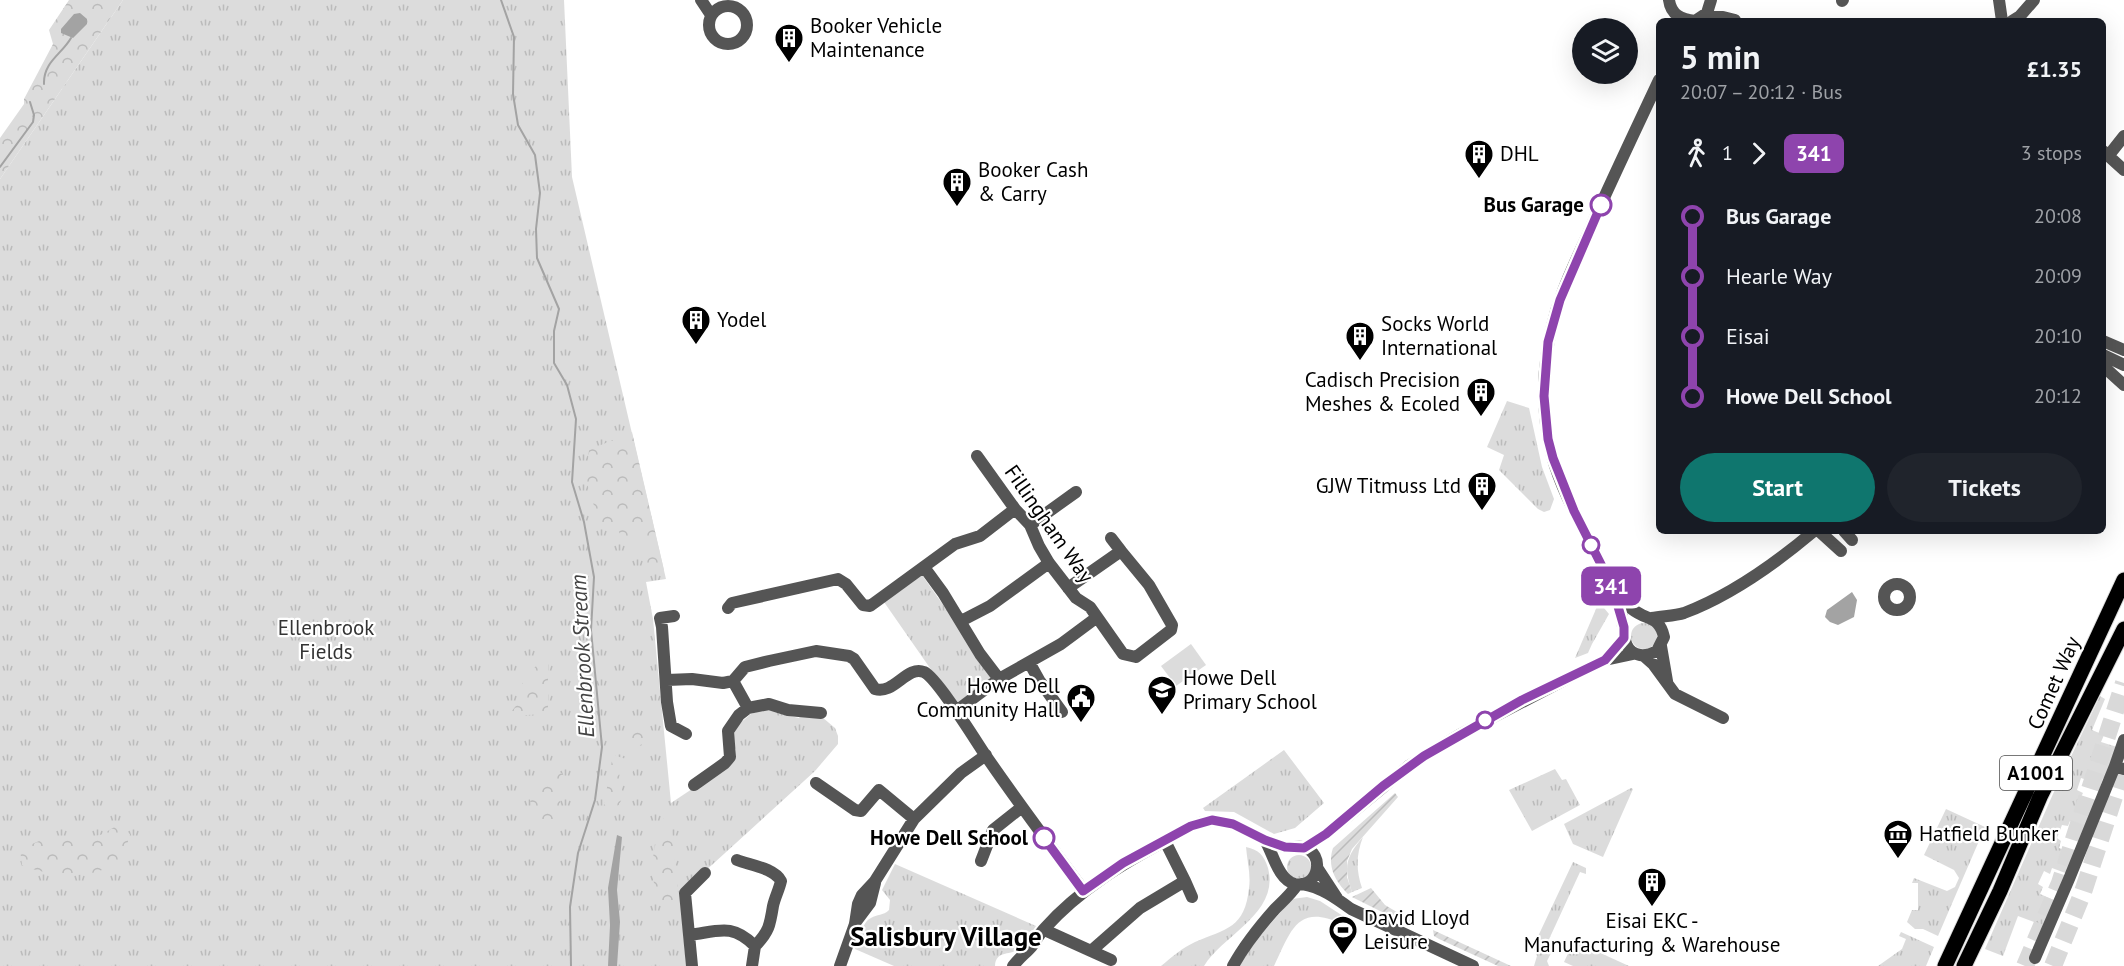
<!DOCTYPE html>
<meta charset="utf-8">
<style>
:root{--surface:#171b24;--page:#20242c;--text:#f1f3f6;--muted:#9ea1a6;--accent:#0f766e}
body{margin:0;font-family:"PT Sans",sans-serif;background:var(--page);color:var(--text);height:100vh;display:flex;flex-direction:column;font-size:22px;white-space:nowrap}
*{box-sizing:border-box;margin:0}
p{font-size:20px;color:var(--muted)}
.icon{flex:none;width:33px;height:33px;fill:none;stroke:currentColor;stroke-width:2;stroke-linecap:round;stroke-linejoin:round}
.map{position:relative;flex:1;overflow:hidden}
.drawer{position:absolute;left:1656px;top:18px;width:450px;height:516px;display:flex;flex-direction:column;background:var(--surface);border-radius:9px;box-shadow:0 6px 24px #0002}
.drawer>*{flex:none}
.badge{padding:0 12px;border-radius:9px;font-size:21px;line-height:39px}
.fabs{position:absolute;left:1572px;top:18px;display:grid;gap:12px}
.fabs a{display:grid;place-items:center;width:66px;height:66px;border-radius:50%;background:var(--surface);box-shadow:0 6px 24px #0002;font-size:30px}
.map>.badge{position:absolute;translate:-50% -50%;box-shadow:0 0 0 3px #fff}
.legs{display:flex;align-items:center;gap:9px;height:66px;padding:0 24px;font-size:20px}
.legs p{margin-inline-start:auto}
.headline{display:flex;align-items:center;justify-content:space-between;height:102px;padding:0 24px}
h1{font-size:33px;font-weight:600;line-height:45px}
.action{display:flex;gap:12px;margin-top:auto;padding:12px 24px}
.action a{flex:1;height:69px;border-radius:36px;background:var(--accent);color:#fff;font-size:24px;font-weight:600;line-height:69px;text-align:center}
.action a+a{background:var(--page);color:var(--text)}
ul{padding:0 24px;list-style:none}
li{display:flex;align-items:center;gap:21px;height:60px;font-size:22px}
li i{display:grid;place-items:center;width:9px;height:100%;margin:0 8px;background:currentColor}
li i::after{content:'';width:15px;height:15px;margin:-8px;border:4px solid;border-radius:50%;background:var(--surface)}
li p{margin-inline-start:auto}
li:first-child i{background:linear-gradient(#0000 50%,currentColor 0)}
li:last-child i{background:linear-gradient(currentColor 50%,#0000 0)}
.map>svg:first-child{display:block}
</style>
<div class="map">
<svg width="2124" height="966" viewBox="0 0 2124 966">
<defs>
<pattern id="grass-tufts" width="24" height="20" patternUnits="userSpaceOnUse" patternTransform="scale(1.5)"><rect width="24" height="20" fill="#dcdcdc"/><path d="M3 7l-1-3M5 7V3M7 7l1-3M15 17l-1-3M17 17v-4M19 17l1-3" fill="none" stroke="#bbb"/></pattern>
<pattern id="forest-crowns" width="20" height="18" patternUnits="userSpaceOnUse" patternTransform="scale(1.5)"><rect width="20" height="18" fill="#dcdcdc"/><path d="M2 6a3 3 0 1 1 6 0M12 15a3 3 0 1 1 6 0" fill="none" stroke="#bbb"/></pattern>
<pattern id="garden-furrows" width="10" height="10" patternUnits="userSpaceOnUse" patternTransform="scale(1.5)"><rect width="10" height="10" fill="#dcdcdc"/><path d="M-1 1l2-2M0 10L10 0M9 11l2-2" fill="none" stroke="#bbb"/></pattern>
</defs>
<rect width="100%" height="100%" fill="#fff"/>
<path fill="url(#grass-tufts)" d="M123,0H564L572,177L666,579L646,582L653,619L671,803L725,767L736,758V749L732,747L733,729L751,714L762,710L776,709L790,716L799,718L801,715L822,717L835,728L838,736V744L815,771L680,894L686,966H0V179Z
M1507,401L1529,408L1542,467L1554,499L1550,510L1544,512L1538,509L1499,470L1504,455L1487,447Z
M922,575L994,677L955,704L884,602Z
M1599,602L1609,614L1592,644L1588,653L1575,658Z
M1631 636a13 13 0 1 1 26 0a13 13 0 1 1-26 0Z
M2100,696L2105,699L2092,730L2104,735L2101,742L2117,747L2106,779L2089,774L2087,780L2081,778L2077,790L2083,793L2081,797L2096,802L2087,826L2070,821L2068,826L2062,825L2057,838L2061,841L2059,848L2075,854L2068,874L2052,868L2050,874L2044,871L2038,884L2043,887L2040,894L2056,901L2045,926L2018,916L2003,956L1985,949L2053,794Z
M1284,750L1324,803L1295,828L1274,834L1234,812L1205,811L1203,808Z
M1555,769L1562,780L1566,779L1580,805L1532,831L1509,790Z
M1631,788L1633,789L1603,857L1573,844L1564,824Z
M1946,809L1985,827L1938,936L1923,929H1915L1907,922L1912,910H1918V883H1912L1914,878L1947,891L1955,887L1959,878L1954,870L1924,855Z
M1363,837C1356,855 1356,870 1362,888L1352,892C1343,866 1346,857 1363,837Z
M1246,847C1259,850 1264,855 1268,868C1280,913 1223,935 1204,966H1161C1172,957 1182,948 1195,942C1226,929 1245,928 1249,888C1251,875 1247,860 1246,847Z
M1287 867a12 12 0 1 1 24 0a12 12 0 1 1-24 0Z
M1573,862L1586,868V874L1580,872L1545,948L1552,951L1547,961L1549,966H1534L1537,956L1533,947Z
M895,864L1036,926C1031,933 1026,941 1021,947C1012,957 996,949 995,966H894L855,949C859,940 862,922 871,918C877,914 883,916 889,910L890,900L882,890Z
M1307,897L1320,901L1343,916L1342,924C1297,903 1291,931 1274,966H1239L1252,945L1292,899Z
M1901,932L1934,947L1926,966H1878L1902,949L1906,939L1899,936Z
M1574,941L1629,966H1573L1564,962Z"/>
<path fill="url(#forest-crowns)" d="M69,0H123L0,179V138L24,104V99L53,44L49,30Z
M632,432L664,570L646,572L642,537L620,536L617,522L600,525L586,480L589,450Z
M548,662V711L545,714L508,716L522,698C518,682 531,664 548,662Z
M640,725L649,727L654,734L651,739L635,748L615,740V732H632Z
M613,755L626,759L634,769L632,773H619L623,796L619,805L609,810L604,804Z
M546,773H562L568,783L560,801L561,814L557,825L551,827C539,819 531,810 529,795L539,789L542,779Z
M664,818L671,822L679,902L671,907C650,902 651,863 655,846C658,836 662,828 664,818Z
M116,826L130,834C128,841 126,851 122,857C100,882 49,877 22,865L20,849L44,839L80,841L103,834Z"/>
<path fill="url(#garden-furrows)" d="M1395,793L1398,797L1352,849L1347,861V877L1352,892L1348,894C1335,881 1327,866 1333,848Z
M1371,888L1385,905L1412,921L1406,924L1352,897Z
M1433,930L1511,966H1498L1439,939L1434,936Z"/>
<path fill="#dcdcdc" d="M1191,644L1206,665L1176,686L1161,666Z"/>
<path fill="#a3a3a3" d="M80,13L87,19V24L73,38L61,33V29L74,14Z
M1852,592L1857,600L1854,617L1838,625L1830,622L1825,617L1827,610Z
M617,835L622,837L617,890L620,922L617,966H608L610,925L608,888Z"/>
<g fill="none" stroke-linecap="round" stroke-linejoin="round">
<path stroke="#a3a3a3" stroke-width="2" d="M501,0L514,37L513,94L518,125L535,155L540,193L536,229L537,258L559,309L554,331V363L567,385L576,419L572,482L584,522L594,577L591,630L602,747L595,800L578,853L570,907L571,966
M44,84C43,62 62,54 71,38
M0,167L33,122L34,115L30,102"/>
<path stroke="#d9d9d9" stroke-width="18" stroke-dasharray="18 9" stroke-linecap="butt" d="M2025,966L2060,883L2124,683
M2053,966L2083,892L2124,766"/>
<g stroke="#dbdbdb" stroke-width="17">
<path id="major" d="M1945,966L2124,580
M1964,966L2000,891L2040,797L2124,629"/>
</g>
<path stroke="#555" stroke-width="12" d="M701,0L711,15
M1669,0C1671,15 1681,19 1695,21L1707,13L1711,0
M1999,0L2002,21
M1842,1L1843,0
M709 25a19 19 0 1 1 38 0a19 19 0 1 1-38 0Z
M1702,17H1723L1735,20
M2012,21L2020,16L2034,0
M2103,151L2124,170
M2109,155L2124,136
M2103,341L2124,350
M2103,355L2124,365
M2103,366L2124,385
M977,456L1015,509L1030,525L1039,546L1049,563L1076,598L1090,607L1123,654L1136,657L1171,630L1172,625L1149,585L1121,551L1068,588
M1030,525L1076,492
M1819,531L1841,551
M1844,531L1852,540
M1111,538L1121,551
M924,567L943,593L980,654L999,679
M1884 597a13 13 0 1 1 26 0a13 13 0 1 1-26 0Z
M1612,586C1618,594 1625,602 1632,609C1647,621 1659,615 1664,637L1657,651C1651,654 1646,656 1640,655C1620,652 1625,627 1621,613C1605,558 1567,511 1552,456C1538,402 1543,342 1563,291C1572,267 1584,244 1594,220C1615,173 1637,127 1659,80
M728,608L732,603L838,579L846,584L863,605L870,606L955,544L980,536L1015,509
M674,616L660,618L662,627L667,702L671,726L686,734
M1652,618C1662,616 1675,616 1684,613C1732,595 1776,563 1814,531
M961,621L990,606L1049,563
M1661,646L1667,681
M1644,656L1653,664L1675,694L1723,718
M1029,662L1039,680L1062,712
M667,680L692,679L723,683L733,681L745,667L769,661L816,651L849,656L854,659L875,689C894,695 907,665 924,672C937,678 974,738 984,753C1016,800 1050,845 1084,891
M733,681L748,708L769,704L788,710L821,713
M956,711L999,679L1061,644L1096,618
M2115,766L2124,740
M816,783L855,810L861,811L879,790L914,819
M694,785L725,763L730,757L728,731L739,715L748,708
M1304,848L1326,834L1410,765L1459,735L1578,673L1605,660L1633,654
M737,860C750,865 774,868 781,881C779,890 775,897 773,906C770,925 769,932 755,946
M981,861L993,830L1022,807
M1318,869L1337,898
M1185,881L1192,897
M1302,884C1321,887 1336,898 1351,909L1473,966
M855,923L870,903L875,883
M1045,928L1049,932L1091,951L1140,908L1185,881L1165,841
M690,935C719,931 732,923 755,946L752,966
M1091,951L1111,960
M2035,958L2069,879L2115,766L2124,769
M692,966L685,893L705,873
M840,966L855,924L858,904L862,895L875,881L914,819L961,773L986,755
M1013,966C1019,958 1026,953 1032,946C1036,940 1040,933 1045,928C1079,890 1122,864 1167,840C1180,832 1197,821 1212,821C1239,820 1260,842 1285,847C1291,848 1297,846 1303,847C1326,853 1319,889 1295,884C1278,880 1273,853 1265,840
M1233,966C1244,946 1259,927 1275,909C1283,901 1291,894 1297,885"/>
<use href="#major" stroke="#000" stroke-width="15"/>
</g>
<g fill="none" stroke-linecap="round" stroke-linejoin="round">
<g stroke="#fff" stroke-width="14">
<path id="line-1" d="M1044,838L1083,891L1123,863L1191,826L1212,820L1233,824L1265,840L1285,847L1304,848L1326,834L1383,786L1424,756L1522,700L1605,660L1624,638V627L1612,586L1574,511L1553,458L1548,439L1544,396L1548,342L1560,300L1601,205"/>
</g>
<use href="#line-1" stroke="#8e44ad" stroke-width="9"/>
</g>
<defs>
<g id="building-pin" transform="scale(1.5)"><path d="M0 17L-7.5 6A9.5 9.5 0 1 1 7.5 6Z" fill="#000" stroke="#fff"/><path d="M-4-6H4V6H1V3H-1V6H-4ZM-2.5-4.3h1.7v1.8h-1.7ZM.8-4.3h1.7v1.8H.8ZM-2.5-1h1.7V.8h-1.7ZM.8-1h1.7V.8H.8Z" fill="#fff"/></g>
<g id="school-pin" transform="scale(1.5)"><path d="M0 17L-7.5 6A9.5 9.5 0 1 1 7.5 6Z" fill="#000" stroke="#fff"/><path d="M0-5L7-2L0 1L-7-2ZM-4 1L0 2.5L4 1V4Q0 6-4 4Z" fill="#fff"/></g>
<g id="civic-pin" transform="scale(1.5)"><path d="M0 17L-7.5 6A9.5 9.5 0 1 1 7.5 6Z" fill="#000" stroke="#fff"/><path d="M-.6-6.5H3V-4.5H.6V-3L4-1V1h2V6H-6V1h2V-1L-.6-3ZM-1.2 2.5V6h2.4V2.5Z" fill="#fff"/></g>
<g id="museum-pin" transform="scale(1.5)"><path d="M0 17L-7.5 6A9.5 9.5 0 1 1 7.5 6Z" fill="#000" stroke="#fff"/><path d="M0-6L6-3V-2H-6V-3ZM-5-1h2V3h-2ZM-1-1h2V3h-2ZM3-1h2V3H3ZM-6 4H6V6H-6Z" fill="#fff"/></g>
<g id="stadium-pin" transform="scale(1.5)"><path d="M0 17L-7.5 6A9.5 9.5 0 1 1 7.5 6Z" fill="#000" stroke="#fff"/><path d="M0-5a6.5 5 0 1 0 0 10a6.5 5 0 1 0 0-10ZM-3.5-1.8h7v3.6h-7Z" fill="#fff"/></g>
</defs>
<g fill-rule="evenodd">
<use href="#building-pin" x="789" y="38"/>
<use href="#building-pin" x="1479" y="154"/>
<use href="#building-pin" x="957" y="182"/>
<use href="#building-pin" x="696" y="320"/>
<use href="#building-pin" x="1360" y="336"/>
<use href="#building-pin" x="1481" y="392"/>
<use href="#building-pin" x="1482" y="486"/>
<use href="#school-pin" x="1162" y="690"/>
<use href="#civic-pin" x="1081" y="698"/>
<use href="#museum-pin" x="1898" y="834"/>
<use href="#building-pin" x="1652" y="882"/>
<use href="#stadium-pin" x="1343" y="930"/>
</g>
<g fill="#fff" stroke="#8e44ad" stroke-width="3">
<circle cx="1601" cy="205" r="10"/>
<circle cx="1591" cy="545" r="8"/>
<circle cx="1485" cy="720" r="8"/>
<circle cx="1044" cy="838" r="10"/>
</g>
<g text-anchor="middle" stroke-width="4.5" stroke-linejoin="round" paint-order="stroke">
<rect fill="#fff" stroke="#4c4c4c" stroke-width="1.5" x="2000" y="756" width="72" height="34" rx="4.5"/>
<g font-size="20" font-weight="bold" fill="#000">
<text x="2036" y="780">A1001</text>
</g>
<g font-size="21" fill="#000" stroke="#fff" text-anchor="start">
<text x="810" y="33">Booker Vehicle<tspan x="810" dy="24">Maintenance</tspan></text>
<text x="1500" y="161">DHL</text>
<text x="978" y="177">Booker Cash<tspan x="978" dy="24">&amp; Carry</tspan></text>
<text x="717" y="327">Yodel</text>
<text x="1381" y="331">Socks World<tspan x="1381" dy="24">International</tspan></text>
<text x="1460" y="387" text-anchor="end">Cadisch Precision<tspan x="1460" dy="24">Meshes &amp; Ecoled</tspan></text>
<text x="1461" y="493" text-anchor="end">GJW Titmuss Ltd</text>
<text x="1183" y="685">Howe Dell<tspan x="1183" dy="24">Primary School</tspan></text>
<text x="1060" y="693" text-anchor="end">Howe Dell<tspan x="1060" dy="24">Community Hall</tspan></text>
<text x="1919" y="841">Hatfield Bunker</text>
<text x="1364" y="925">David Lloyd<tspan x="1364" dy="24">Leisure</tspan></text>
<text x="1652" y="928" text-anchor="middle">Eisai EKC -<tspan x="1652" dy="24">Manufacturing &amp; Warehouse</tspan></text>
</g>
<g font-size="21" font-weight="bold" fill="#000" stroke="#fff" text-anchor="end">
<text x="1584" y="212">Bus Garage</text>
<text x="1028" y="845">Howe Dell School</text>
</g>
<g font-size="21" fill="#000" stroke="#fff">
<text transform="translate(1049 524) rotate(55)" y="7">Fillingham Way</text>
<text transform="translate(2054 683) rotate(-66)" y="7">Comet Way</text>
</g>
<g font-size="21" fill="#333" stroke="#fff">
<text x="326" y="635">Ellenbrook<tspan x="326" dy="24">Fields</tspan></text>
</g>
<g font-size="22" font-style="italic" fill="#444" stroke="#fff">
<text transform="translate(582 656) rotate(-93)" y="8">Ellenbrook Stream</text>
</g>
<g font-size="27" font-weight="bold" fill="#000" stroke="#fff">
<text x="946" y="946">Salisbury Village</text>
</g>
</g>
</svg>
<div class="fabs">
<a><svg class="icon" aria-label="layers" viewBox="0 0 24 24"><path d="M12 4l9 5-9 5-9-5zM3 14l9 5 9-5"/></svg></a>
</div>
<b class="badge" style="left:1611px;top:586px;background:#8e44ad;color:#fff">341</b>
<section class="drawer">
<div class="headline"><div><h1>5 min</h1><p>20:07 – 20:12 · Bus</p></div><b>£1.35</b></div>
<div class="legs"><svg class="icon" aria-label="walk" viewBox="0 0 24 24"><circle cx="13" cy="4" r="2"/><path d="M13 8l-2 6 4 7M11 14l-3 7M7 12l3-4h3l4 4"/></svg>1<svg class="icon" aria-label="forward" viewBox="0 0 24 24"><path d="M9 5l7 7-7 7"/></svg><b class="badge" style="background:#8e44ad;color:#fff">341</b><p>3 stops</p></div>
<ul>
<li><i style="color:#8e44ad"></i><b>Bus Garage</b><p>20:08</p></li>
<li><i style="color:#8e44ad"></i><span>Hearle Way</span><p>20:09</p></li>
<li><i style="color:#8e44ad"></i><span>Eisai</span><p>20:10</p></li>
<li><i style="color:#8e44ad"></i><b>Howe Dell School</b><p>20:12</p></li>
</ul>
<div class="action"><a>Start</a><a>Tickets</a></div>
</section>
</div>
